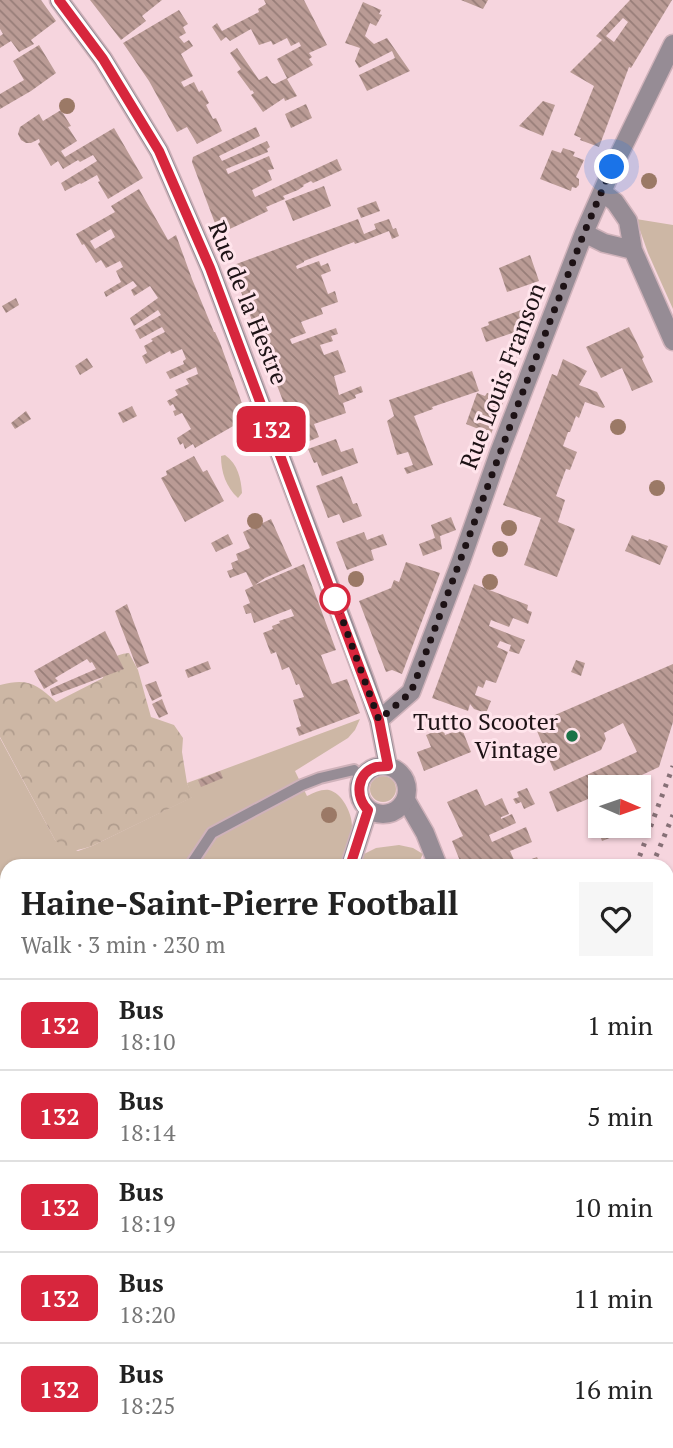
<!DOCTYPE html>
<meta charset="utf-8">
<style>
:root{--surface:#fff;--page:#f6f6f6;--text:#222;--muted:#767676;--line:#e0e0e0}
body{margin:0;font-family:"PT Serif",serif;background:var(--page);color:var(--text);height:100vh;display:flex;flex-direction:column;font-size:26px;white-space:nowrap}
*{box-sizing:border-box;margin:0}
p{font-size:23px;color:var(--muted)}
.icon{flex:none;width:38px;height:38px;fill:none;stroke:currentColor;stroke-width:2;stroke-linecap:round;stroke-linejoin:round}
.map{position:relative;flex:1;overflow:hidden}
.panel{position:absolute;left:0px;top:859px;width:674px;height:590px;display:flex;flex-direction:column;background:var(--surface);border-radius:21px 21px 0 0;box-shadow:0 2px 5px #0004}
.panel>*{flex:none}
.badge{padding:0 14px;border-radius:10px;font-size:24px;line-height:46px}
.needle{width:46px;rotate:92deg}
.fabs{position:absolute;left:588px;top:775px;display:grid;gap:14px}
.fabs a{display:grid;place-items:center;width:63px;height:63px;border-radius:0px;background:var(--surface);box-shadow:0 2px 5px #0004;font-size:35px}
.you{position:absolute;width:35px;height:35px;margin:-18px;border:5px solid #fff;border-radius:50%;background:#1a73e8;box-shadow:0 0 0 10px #1a73e833}
.map>.badge{position:absolute;translate:-50% -50%;box-shadow:0 0 0 4px #fff}
.round{display:grid;place-items:center;flex:none;width:74px;height:74px;border-radius:0px;background:var(--page)}
.head{display:flex;align-items:center;justify-content:space-between;height:119px;padding:0 21px}
h1{font-size:33px;font-weight:600;line-height:52px}
ul{padding:0;list-style:none}
li{display:flex;align-items:center;gap:21px;height:91px;padding:0 21px;border-top:2px solid var(--line)}
li div{flex:1}
li b{display:block;font-size:26px}
li em{font-style:normal}
li .badge{min-width:77px;font-weight:700;text-align:center}
.map>svg:first-child{display:block}
</style>
<div class="map">
<svg width="673" height="1448" viewBox="0 0 673 1448">
<defs>
<pattern id="forest-crowns" width="20" height="18" patternUnits="userSpaceOnUse" patternTransform="scale(1.75)"><rect width="20" height="18" fill="#cdb7a5"/><path d="M2 6a3 3 0 1 1 6 0M12 15a3 3 0 1 1 6 0" fill="none" stroke="#b09c8d"/></pattern>
<pattern id="building-back-hatch" width="6" height="6" patternUnits="userSpaceOnUse" patternTransform="scale(1.75)"><rect width="6" height="6" fill="#ba9b95"/><path d="M-1 5l2 2M0 0l6 6M5-1l2 2" fill="none" stroke="#977d78"/></pattern>
</defs>
<rect width="100%" height="100%" fill="#f6d5de"/>
<path fill="#cdb7a5" d="M636,219L673,225V309L648,253Z
M225,455C238,464 241,479 242,493L238,498C226,487 221,472 221,456Z
M360,719L355,730L348,738L295,771L307,796C314,793 321,789 329,790C342,793 352,813 352,826C351,835 348,844 346,853L360,856L376,848L399,845L413,848L423,854L417,866H7V1442H391L382,1448H0V738L55,840L78,851L92,846L192,797L187,783Z
M370 789a13 13 0 1 1 26 0a13 13 0 1 1-26 0Z
M673,912V1314L667,1315V933Z"/>
<path fill="url(#forest-crowns)" d="M129,653L138,670L151,717L174,725L183,738L182,752L187,783L193,797L92,846C73,852 70,853 55,840L0,737V685C27,678 36,683 56,702L103,678C105,663 113,654 129,653Z"/>
<path fill="url(#building-back-hatch)" fill-rule="evenodd" d="M0,0H41L56,21L31,40L34,44L19,52L11,41L0,48V36L3,34L0,29Z
M90,0H162L142,16L146,21L121,40Z
M264,0H304L327,45L309,53L312,57L309,59L313,65L287,79L297,96L285,101L284,98L263,112L251,95L254,93L252,90L251,91L237,72L241,69L230,53L237,48L259,80L267,76L272,83L275,84L287,78L277,59L301,46L299,42L291,46L287,38L273,45L271,41L259,45L251,29L230,41L226,37L221,41L212,27L217,23L222,31L259,12L258,9L266,4Z
M461,0H488L483,9Z
M630,0H672L631,68L629,67L599,147L580,140L581,138L574,135L594,86L570,72L602,40L596,36ZM623,18L628,22L614,42L606,36Z
M363,2L381,10L379,14L382,15L376,26L370,23L365,36L374,44L387,38L410,71L367,91L359,75L395,58L392,51L359,68L355,61L360,48L345,43Z
M179,10L188,24L183,27L186,33L179,37L184,43L189,40L193,46L181,54L193,76L181,82L184,87L194,82L199,92L202,90L209,103L206,105L213,119L216,118L222,131L197,144L187,127L177,132L149,81L123,43Z
M39,45L56,73L31,91L0,109V94L24,80L13,61Z
M543,101L555,105L543,136L519,126Z
M306,104L312,118L291,128L285,114Z
M61,110L71,126L68,127L77,141L61,151L65,157L114,128L143,178L108,199L98,182L100,181L97,175L81,184L80,183L65,191L61,183L97,161L93,155L80,162L78,160L63,169L58,161L51,166L38,144L40,142L39,139L31,143H26L21,140L18,134L20,127L39,114L43,121Z
M256,127L260,136L219,156L222,161L267,141L270,147L267,149L268,152L226,169L228,174L269,156L274,169L268,170L272,180L252,190L255,197L337,159L342,170L313,183L311,181L303,185L304,186L298,190L283,196L285,199L266,207L268,211L219,234L192,162L193,157Z
M563,148L575,152L573,156L584,160L576,177L579,179V185L576,188L572,187L571,191L540,179L552,150L561,153Z
M324,186L331,206L293,221L285,201Z
M139,189L168,240L176,235L192,279L214,332H215L220,343L248,420L235,425L195,448L193,444L185,449L183,443L180,445L177,438L191,429L182,413L175,416L173,411L176,410L173,404L170,406L167,401L178,395L175,390L189,384L186,379L198,374L196,367L170,379L166,372L184,364L183,361L186,359L182,349L171,354L170,351L146,364L142,356L147,353L144,346L153,341L151,339L165,332L162,327L140,339L135,330L161,315L158,310L134,326L130,318L158,298L150,286L134,296L131,290L137,286L133,281L106,297L104,292L121,282L116,271L123,267L120,261L106,268L101,260L96,263L84,244L82,245L76,234L115,212L111,206ZM111,229L115,237L95,249L90,241Z
M376,201L380,211L361,218L357,208Z
M358,219L364,234L376,229L374,224L389,219L393,229L396,228L399,236L392,239L389,231L366,240L355,244L354,242L304,261V262L296,266L297,269L319,261L321,266L328,263L331,271L321,275L328,294L335,291L338,302L321,308L323,314L301,322L306,333L290,339L292,344L336,328L338,334L331,336L333,341L320,345L324,355L338,350L346,372L334,376L339,395L361,386L363,392L355,395L356,398L343,403L346,413L314,424L319,437L300,445L231,266Z
M530,255L539,281L507,292L499,268Z
M16,298L19,305L6,313L2,306Z
M524,309L530,327L486,342L481,328L489,325L488,322Z
M629,327L644,357L642,359L653,382L632,391L622,368L601,378L586,347Z
M87,358L93,367L80,375L75,366Z
M563,359L587,371L579,385L597,392L605,407L603,408L585,402L579,418L576,416L570,432H568L563,446L577,452L570,470L566,469L556,496L565,500L558,522L575,529L557,577L524,565L541,518L503,505L552,374L557,376Z
M472,371L479,391L432,407L433,409L414,416L433,465L407,474L404,468L413,465L408,452L397,455L387,421L394,416L389,400Z
M477,393L485,396L487,393L503,399L501,403H503L491,434L466,424Z
M132,406L137,416L123,423L118,413Z
M26,411L31,419L15,429L11,423Z
M336,439L341,452L353,448L358,463L322,476L317,462L314,463L308,449Z
M194,456L203,472L207,470L224,501L185,522L161,478L167,475L166,471Z
M342,476L353,504L357,503L362,516L343,523L339,514L328,518L316,486Z
M451,517L456,530L440,536L442,549L423,556L419,544L435,538L431,525Z
M271,519L292,566L265,578L255,585L304,564L336,650L321,655L332,684L347,679L360,713L299,736L296,728L301,726L293,700L304,697L299,684L296,685L289,667L282,670L276,652L271,654L263,633L273,629L272,626L280,623L279,621L294,616L291,609L254,623L251,613L246,614L243,606L250,603L245,590L253,586L246,572L230,578L227,571L233,569L231,563L238,560L236,554L250,548L243,532Z
M364,532L367,540L383,534L387,545L371,550L374,560L347,570L336,542Z
M228,534L233,544L216,552L211,543Z
M632,535L648,541L649,539L668,546L660,565L625,551Z
M406,562L440,573L402,674L392,670L386,672L359,601L391,588L394,580L399,582Z
M474,584L528,605L527,610L532,612L528,624L513,618L509,627L491,620L489,626L525,640L519,654L509,651L511,645L500,641L497,647L508,652L496,683L486,680L483,688L478,686L475,695L491,701L486,713L474,709L470,704L468,711L432,698Z
M127,604L149,663L137,668L115,611Z
M105,631L124,669L52,696L50,689L96,669L92,662L90,663L87,659L55,678L58,681L44,689L34,671Z
M576,660L585,663L581,676L571,672Z
M208,661L211,669L188,678L185,670Z
M673,664V722L659,767L614,788H600V794L557,812L549,792L637,752L623,723L604,733L606,739L601,750L554,771L534,724Z
M156,681L162,696L152,701L145,685Z
M162,699L168,714L159,718L152,704Z
M443,728L445,735L462,729L471,752L424,771L417,752L431,747L426,735Z
M220,771L223,778L201,787L198,780Z
M527,788L535,804L524,809L521,802L516,804L513,799L519,797L517,792Z
M477,789L485,806L502,798L509,814L501,817V819L512,814L516,823L489,835L492,842L526,827L532,842L510,851L515,862L505,866H462L452,841L463,836L447,802Z
M609,826H616L620,834L602,841L598,830Z
M537,857L541,866H513Z"/>
<g fill="none" stroke-linecap="round" stroke-linejoin="round">
<g stroke="#cfb2ba" stroke-width="14">
<path id="service" d="M190,866L212,833L302,785L320,778L354,770L362,778"/>
</g>
<g stroke="#cfb2ba" stroke-width="21">
<path id="minor" d="M602,192L615,202L628,221L633,250L673,341
M584,233L604,243L633,250
M379,720L411,692L461,561L499,453L584,233L613,167L673,44
M406,800L425,833L438,866
M667,1392L673,1407"/>
</g>
<g stroke="#cfb2ba" stroke-width="21">
<path id="tertiary" d="M59,0L103,59L159,151L210,268L365,680L379,720L388,766
M359 790a24 24 0 1 1 48 0a24 24 0 1 1-48 0Z
M350,866L368,810
M628,1442L634,1448"/>
</g>
<use href="#service" stroke="#968c95" stroke-width="10"/>
<use href="#minor" stroke="#968c95" stroke-width="18"/>
<use href="#tertiary" stroke="#968c95" stroke-width="18"/>
<path stroke="#867076" stroke-width="5" stroke-dasharray="3.5 7" stroke-linecap="butt" d="M636,866L673,766
M652,866L673,815
M667,887L673,867
M455,1448L457,1442
M468,1448L470,1442
M509,1448L510,1442
M521,1448L522,1442"/>
</g>
<g fill="#9b7966">
<circle cx="67" cy="106" r="8"/>
<circle cx="649" cy="181" r="8"/>
<circle cx="618" cy="427" r="8"/>
<circle cx="657" cy="488" r="8"/>
<circle cx="255" cy="521" r="8"/>
<circle cx="509" cy="528" r="8"/>
<circle cx="500" cy="549" r="8"/>
<circle cx="356" cy="579" r="8"/>
<circle cx="490" cy="582" r="8"/>
<circle cx="329" cy="815" r="8"/>
</g>
<g fill="none" stroke-linecap="round" stroke-linejoin="round">
<g stroke="#fff" stroke-width="16">
<path id="line" d="M59,0L103,59L159,151L210,268L379,720L388,766C386,766 377,767 376,767C356,773 355,797 368,810L350,866"/>
</g>
<use href="#line" stroke="#d7263d" stroke-width="10"/>
<path stroke="#1d1215" stroke-width="7" stroke-dasharray="0 12.6" d="M335,599L379,720L411,692L418,674L519,402L584,233L612,167"/>
</g>
<circle fill="#fff" stroke="#d7263d" stroke-width="3.5" cx="335" cy="599" r="14"/>
<circle fill="#1b7347" stroke="#ffe4eb" stroke-width="2.5" cx="572" cy="736" r="7"/>
<g text-anchor="middle" stroke-width="6" stroke-linejoin="round" paint-order="stroke">
<g font-size="24" fill="#1d1215" stroke="#ffe4eb">
<text transform="translate(248 303) rotate(68)" y="8">Rue de la Hestre</text>
<text transform="translate(503 376) rotate(-69)" y="8">Rue Louis Franson</text>
</g>
<g font-size="24" fill="#1d1215" stroke="#ffe4eb" text-anchor="end">
<text x="558" y="730">Tutto Scooter<tspan x="558" dy="28">Vintage</tspan></text>
</g>
</g>
</svg>
<div class="fabs">
<a><svg class="needle" viewBox="-14 -14 28 28"><path d="M0-13l5 13h-10z" fill="#e53935"/><path d="M0 13l5-13h-10z" fill="#767676"/></svg></a>
</div>
<div class="you" style="left:612px;top:167px"></div>
<b class="badge" style="left:271px;top:429px;background:#d7263d;color:#fff">132</b>
<section class="panel">
<div class="head"><div><h1>Haine-Saint-Pierre Football</h1><p>Walk · 3 min · 230 m</p></div><a class="round"><svg class="icon" aria-label="heart" viewBox="0 0 24 24"><path d="M12 20l-8-8c-3-5 5-10 8-4 3-6 11-1 8 4z"/></svg></a></div>
<ul>
<li><span class="badge" style="background:#d7263d;color:#fff">132</span><div><b>Bus</b><p>18:10</p></div><em>1 min</em></li>
<li><span class="badge" style="background:#d7263d;color:#fff">132</span><div><b>Bus</b><p>18:14</p></div><em>5 min</em></li>
<li><span class="badge" style="background:#d7263d;color:#fff">132</span><div><b>Bus</b><p>18:19</p></div><em>10 min</em></li>
<li><span class="badge" style="background:#d7263d;color:#fff">132</span><div><b>Bus</b><p>18:20</p></div><em>11 min</em></li>
<li><span class="badge" style="background:#d7263d;color:#fff">132</span><div><b>Bus</b><p>18:25</p></div><em>16 min</em></li>
</ul>
</section>
</div>
